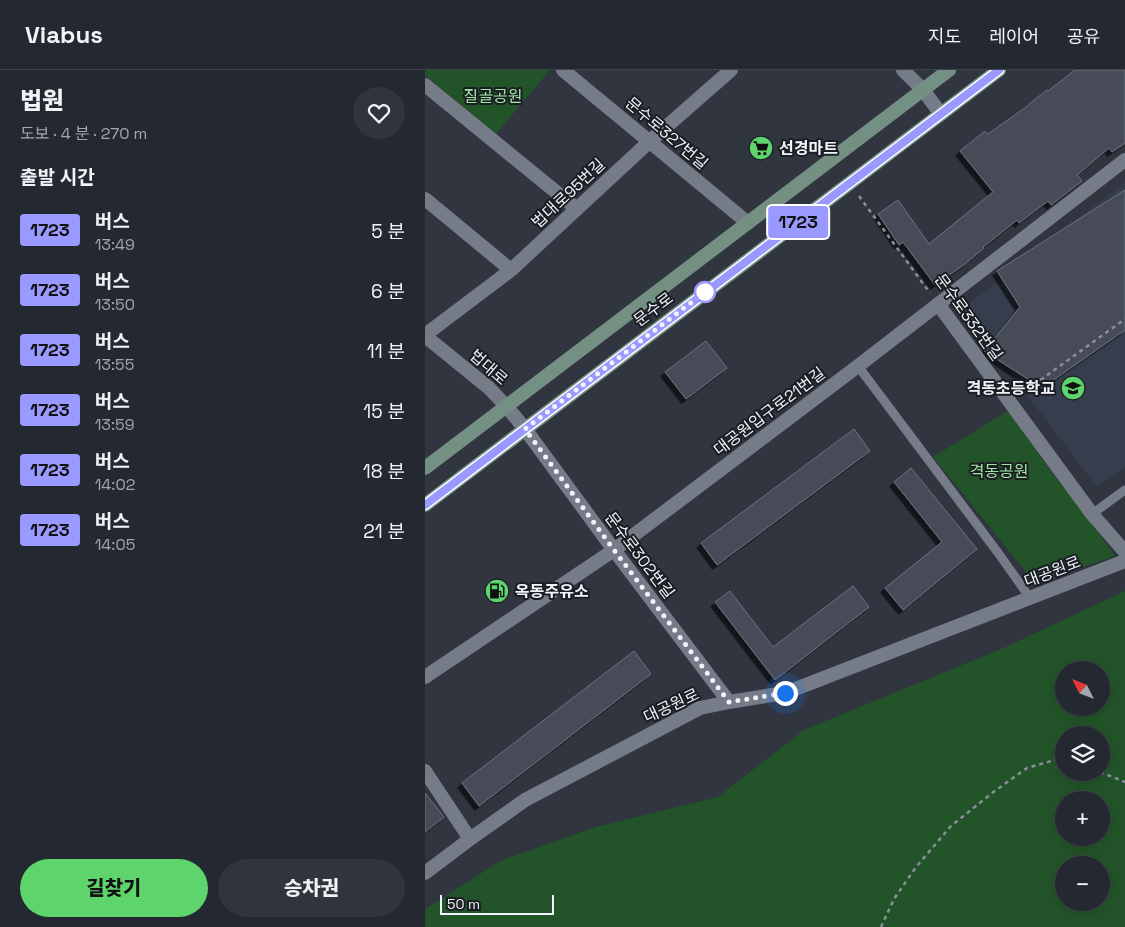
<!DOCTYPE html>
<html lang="ko">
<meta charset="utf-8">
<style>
:root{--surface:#242830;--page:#30343c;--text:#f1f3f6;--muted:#a3a6ab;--line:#41444c;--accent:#5ed56c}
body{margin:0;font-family:"Space Grotesk","Noto Sans KR",sans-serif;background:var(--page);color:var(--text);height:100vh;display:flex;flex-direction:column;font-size:19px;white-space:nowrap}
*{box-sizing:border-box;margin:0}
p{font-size:16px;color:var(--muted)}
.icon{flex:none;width:28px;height:28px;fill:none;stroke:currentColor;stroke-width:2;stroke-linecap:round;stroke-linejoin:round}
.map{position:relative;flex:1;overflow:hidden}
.details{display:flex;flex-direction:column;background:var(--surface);width:425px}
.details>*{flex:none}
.badge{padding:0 10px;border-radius:4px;font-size:18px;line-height:32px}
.needle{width:32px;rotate:312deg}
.tools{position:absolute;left:630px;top:591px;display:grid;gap:10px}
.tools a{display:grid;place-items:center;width:55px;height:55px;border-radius:50%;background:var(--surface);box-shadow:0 2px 12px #0003,0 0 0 1px var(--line);font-size:25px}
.scale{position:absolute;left:15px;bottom:12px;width:114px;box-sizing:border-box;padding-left:5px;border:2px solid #f0f3fa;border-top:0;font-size:14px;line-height:18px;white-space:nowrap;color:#f0f3fa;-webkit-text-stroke:4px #1a1d22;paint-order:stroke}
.you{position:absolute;width:25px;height:25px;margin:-12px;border:4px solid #fff;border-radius:50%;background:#1a73e8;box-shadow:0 0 0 8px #1a73e833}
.map>.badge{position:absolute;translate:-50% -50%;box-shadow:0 0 0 2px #fff}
h2{padding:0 20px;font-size:19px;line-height:45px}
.round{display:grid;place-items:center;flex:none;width:52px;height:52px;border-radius:26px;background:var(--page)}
.head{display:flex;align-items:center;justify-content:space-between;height:85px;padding:0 20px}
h1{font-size:24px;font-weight:800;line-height:38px}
.primary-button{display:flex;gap:10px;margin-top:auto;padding:10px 20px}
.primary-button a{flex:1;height:58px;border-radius:30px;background:var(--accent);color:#111;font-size:20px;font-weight:800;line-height:58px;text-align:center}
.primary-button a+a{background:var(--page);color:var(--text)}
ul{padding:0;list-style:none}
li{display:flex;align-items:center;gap:15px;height:60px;padding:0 20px}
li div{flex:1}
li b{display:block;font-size:19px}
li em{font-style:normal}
li .badge{min-width:55px;font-weight:700;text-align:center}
header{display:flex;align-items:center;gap:30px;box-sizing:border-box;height:70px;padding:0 25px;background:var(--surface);border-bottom:1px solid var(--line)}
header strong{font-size:24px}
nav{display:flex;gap:28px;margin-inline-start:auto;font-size:18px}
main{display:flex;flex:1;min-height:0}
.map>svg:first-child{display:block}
</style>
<header>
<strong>Viabus</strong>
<nav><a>지도</a><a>레이어</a><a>공유</a></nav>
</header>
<main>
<section class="details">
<div class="head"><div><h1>법원</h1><p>도보 · 4 분 · 270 m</p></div><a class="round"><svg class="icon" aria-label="heart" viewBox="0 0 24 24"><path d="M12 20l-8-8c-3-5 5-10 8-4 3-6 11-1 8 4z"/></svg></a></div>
<h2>출발 시간</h2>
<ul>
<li><span class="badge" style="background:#99f;color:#111">1723</span><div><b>버스</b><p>13:49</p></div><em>5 분</em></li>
<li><span class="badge" style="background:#99f;color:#111">1723</span><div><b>버스</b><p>13:50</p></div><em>6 분</em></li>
<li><span class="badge" style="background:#99f;color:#111">1723</span><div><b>버스</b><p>13:55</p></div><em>11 분</em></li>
<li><span class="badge" style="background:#99f;color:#111">1723</span><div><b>버스</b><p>13:59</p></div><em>15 분</em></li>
<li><span class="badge" style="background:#99f;color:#111">1723</span><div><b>버스</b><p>14:02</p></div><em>18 분</em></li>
<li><span class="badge" style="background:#99f;color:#111">1723</span><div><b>버스</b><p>14:05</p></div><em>21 분</em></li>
</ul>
<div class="primary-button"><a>길찾기</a><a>승차권</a></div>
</section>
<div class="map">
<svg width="700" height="857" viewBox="0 0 700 857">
<defs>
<filter id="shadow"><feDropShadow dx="-4.5" dy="4.5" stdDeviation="0" flood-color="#0009"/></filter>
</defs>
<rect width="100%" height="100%" fill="#303540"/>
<path fill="#363e4e" d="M700,112V397L672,417L537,239Z"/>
<path fill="#235429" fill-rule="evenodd" d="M0,0H125L71,64L0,5Z
M583,341L588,346L619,392L681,473L690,486L610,513L508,387Z
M700,521V857H0V838H2L77,790L171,757L293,727L379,660L581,577ZM639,600H676V638H639ZM639,665H676V702H639ZM639,730H676V768H639ZM639,795H676V832H639Z"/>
<path fill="#474c58" stroke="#6c727e" filter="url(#shadow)" d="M650,0H700V73L687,82L684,78L652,105L657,111L626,135L623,131L594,153L592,150L558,177L559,178L540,194L510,215L478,172L474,175L453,144L473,130L504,174L568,122L535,81L560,61L563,64L604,35V34L622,20L623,21Z
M700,120V260L617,318L559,281L595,237L572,201Z
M281,271L302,298L261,329L240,302Z
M429,359L445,381L292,495L276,473Z
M486,398L552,479L478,540L460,518L517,472L469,412Z
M428,516L444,537L350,610L290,532L305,521L348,577Z
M209,581L226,604L54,736L37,713Z
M0,723L19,747L0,762Z"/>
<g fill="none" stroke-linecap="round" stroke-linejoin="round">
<path stroke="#8b8f99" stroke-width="2.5" stroke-dasharray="4 4" stroke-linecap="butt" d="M434,126L505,223
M596,324L700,249
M675,702L700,712
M456,857L469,829L491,797L526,756L567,723L602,698L633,689L639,691"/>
<path stroke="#767b88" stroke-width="9" d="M433,296L574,484L605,528
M667,444L700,420"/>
<path stroke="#767b88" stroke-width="14" d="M138,0L323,153
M0,15L152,139
M0,129L86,200
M513,234L667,444L700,482
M0,265L86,200L225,71L306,0
M100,359L189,480L304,632
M0,607L189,480L433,296L700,90
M0,701L45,769
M0,803L45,769L100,730L275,638L304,632L360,623L700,491"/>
<path stroke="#767b88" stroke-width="14" d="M478,0L498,20L516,44
M0,266L64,318L82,337L100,359"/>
<path stroke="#749083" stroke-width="14" d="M0,398L524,0
M0,435L574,0"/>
</g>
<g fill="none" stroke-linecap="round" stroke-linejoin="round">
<g stroke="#fff" stroke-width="11">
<path id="line" d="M0,435L574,0"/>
</g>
<use href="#line" stroke="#99f" stroke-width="8"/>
<path stroke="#f0f3fa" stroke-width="5" stroke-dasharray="0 9" d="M280,222L100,359L189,480L304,632L360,623"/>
</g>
<defs>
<g id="supermarket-disc" transform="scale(1.25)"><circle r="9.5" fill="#5ed56c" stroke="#1a1d22"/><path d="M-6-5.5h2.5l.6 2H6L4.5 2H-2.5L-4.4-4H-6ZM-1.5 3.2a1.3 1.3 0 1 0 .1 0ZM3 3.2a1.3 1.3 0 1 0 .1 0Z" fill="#111"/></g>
<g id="school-disc" transform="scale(1.25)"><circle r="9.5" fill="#5ed56c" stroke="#1a1d22"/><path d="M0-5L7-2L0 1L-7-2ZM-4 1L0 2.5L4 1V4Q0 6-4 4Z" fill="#111"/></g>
<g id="fuel-disc" transform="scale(1.25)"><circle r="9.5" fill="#5ed56c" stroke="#1a1d22"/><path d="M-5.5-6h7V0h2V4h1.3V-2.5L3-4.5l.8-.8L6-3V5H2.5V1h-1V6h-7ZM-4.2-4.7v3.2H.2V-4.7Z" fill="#111"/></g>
</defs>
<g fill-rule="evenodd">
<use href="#supermarket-disc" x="336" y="78"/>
<use href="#school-disc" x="648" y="318"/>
<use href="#fuel-disc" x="72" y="521"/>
</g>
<circle fill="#fff" stroke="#99f" stroke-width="2.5" cx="280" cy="222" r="10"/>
<g text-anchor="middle" stroke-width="4" stroke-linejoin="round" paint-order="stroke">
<g font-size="16" fill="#9ee6a2" stroke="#1a1d22">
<text x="68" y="32">질골공원</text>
<text x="574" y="407">격동공원</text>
</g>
<g font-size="16" fill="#f0f3fa" stroke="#1a1d22">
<text transform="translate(242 63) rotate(40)" y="6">문수로327번길</text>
<text transform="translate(143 123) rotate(-43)" y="6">법대로95번길</text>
<text transform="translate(228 239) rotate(-37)" y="6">문수로</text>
<text transform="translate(544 247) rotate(54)" y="6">문수로332번길</text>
<text transform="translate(64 297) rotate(41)" y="6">법대로</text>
<text transform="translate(344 341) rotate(-37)" y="6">대공원입구로21번길</text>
<text transform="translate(215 485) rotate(53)" y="6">문수로302번길</text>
<text transform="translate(627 501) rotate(-21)" y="6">대공원로</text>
<text transform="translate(246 635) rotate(-25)" y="6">대공원로</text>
</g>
<g font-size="16" font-weight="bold" fill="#f0f3fa" stroke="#1a1d22" text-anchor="start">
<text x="354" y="84">선경마트</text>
<text x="630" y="324" text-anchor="end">격동초등학교</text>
<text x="90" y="527">옥동주유소</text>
</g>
</g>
</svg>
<div class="tools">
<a><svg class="needle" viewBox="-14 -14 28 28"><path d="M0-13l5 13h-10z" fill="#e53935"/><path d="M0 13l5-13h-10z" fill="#a3a6ab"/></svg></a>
<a><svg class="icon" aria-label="layers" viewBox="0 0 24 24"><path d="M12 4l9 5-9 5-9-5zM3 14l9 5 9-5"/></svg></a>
<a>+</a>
<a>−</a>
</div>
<div class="scale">50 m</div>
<div class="you" style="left:360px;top:623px"></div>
<b class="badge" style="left:373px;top:152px;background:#99f;color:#111">1723</b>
</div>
</main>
